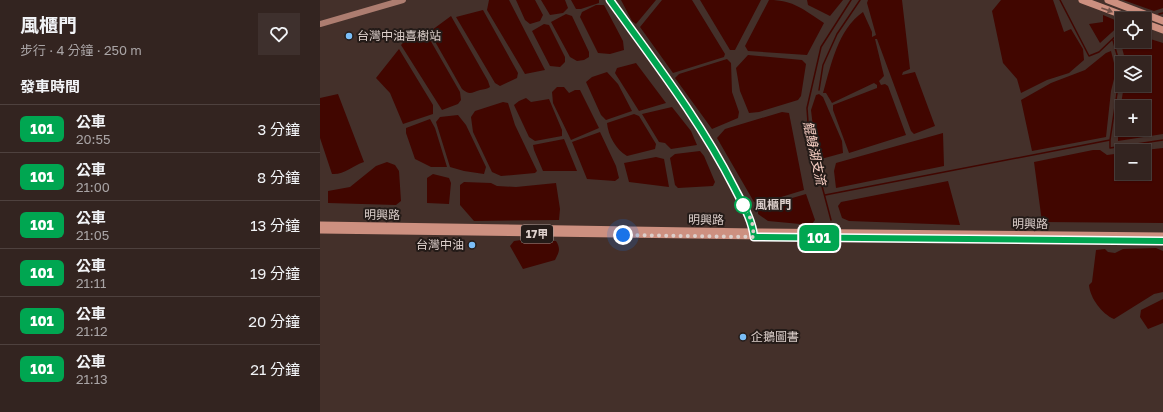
<!DOCTYPE html>
<html lang="zh-TW">
<meta charset="utf-8">
<style>
:root{--surface:#332420;--page:#3e302d;--text:#f1f3f6;--muted:#a9a4a5;--line:#4e413e}
body{margin:0;font-family:"Golos Text","Noto Sans TC",sans-serif;background:var(--page);color:var(--text);height:100vh;display:flex;flex-direction:column;font-size:15px;white-space:nowrap}
*{box-sizing:border-box;margin:0}
p{font-size:13px;color:var(--muted)}
.icon{flex:none;width:22px;height:22px;fill:none;stroke:currentColor;stroke-width:2;stroke-linecap:round;stroke-linejoin:round}
.map{position:relative;flex:1;overflow:hidden}
.sheet{display:flex;flex-direction:column;background:var(--surface);width:320px}
.sheet>*{flex:none}
.badge{padding:0 8px;border-radius:6px;font-size:14px;line-height:26px}
.tools{position:absolute;left:795px;top:12px;display:grid;gap:8px}
.tools a{display:grid;place-items:center;width:36px;height:36px;border-radius:0px;background:var(--surface);box-shadow:0 1px 3px #0004,0 0 0 1px var(--line);font-size:20px}
.you{position:absolute;width:20px;height:20px;margin:-10px;border:3px solid #fff;border-radius:50%;background:#1a73e8;box-shadow:0 0 0 6px #1a73e833}
.map>.badge{position:absolute;translate:-50% -50%;box-shadow:0 0 0 2px #fff}
h2{padding:0 20px;font-size:15px;line-height:36px}
.round{display:grid;place-items:center;flex:none;width:42px;height:42px;border-radius:0px;background:var(--page)}
.overview{display:flex;align-items:center;justify-content:space-between;height:68px;padding:0 20px}
h1{font-size:19px;font-weight:700;line-height:30px}
ul{padding:0;list-style:none}
li{display:flex;align-items:center;gap:12px;height:48px;padding:0 20px;border-top:1px solid var(--line)}
li div{flex:1}
li b{display:block;font-size:15px}
li em{font-style:normal}
li .badge{min-width:44px;font-weight:700;text-align:center}
main{display:flex;flex:1;min-height:0}
.map>svg:first-child{display:block}
</style>
<main>
<section class="sheet">
<div class="overview"><div><h1>風櫃門</h1><p>步行 · 4 分鐘 · 250 m</p></div><a class="round"><svg class="icon" aria-label="heart" viewBox="0 0 24 24"><path d="M12 20l-8-8c-3-5 5-10 8-4 3-6 11-1 8 4z"/></svg></a></div>
<h2>發車時間</h2>
<ul>
<li><span class="badge" style="background:#00a651;color:#fff">101</span><div><b>公車</b><p>20:55</p></div><em>3 分鐘</em></li>
<li><span class="badge" style="background:#00a651;color:#fff">101</span><div><b>公車</b><p>21:00</p></div><em>8 分鐘</em></li>
<li><span class="badge" style="background:#00a651;color:#fff">101</span><div><b>公車</b><p>21:05</p></div><em>13 分鐘</em></li>
<li><span class="badge" style="background:#00a651;color:#fff">101</span><div><b>公車</b><p>21:11</p></div><em>19 分鐘</em></li>
<li><span class="badge" style="background:#00a651;color:#fff">101</span><div><b>公車</b><p>21:12</p></div><em>20 分鐘</em></li>
<li><span class="badge" style="background:#00a651;color:#fff">101</span><div><b>公車</b><p>21:13</p></div><em>21 分鐘</em></li>
</ul>
</section>
<div class="map">
<svg width="843" height="412" viewBox="0 0 843 412">
<rect width="100%" height="100%" fill="#44302a"/>
<path fill="#410600" fill-rule="evenodd" d="M169,0H189L225,70L205,74L167,10Z
M196,0H215L223,15L220,21L210,24L205,20Z
M221,0H245L248,8L243,13L230,15Z
M251,0H279V3L261,9H256Z
M301,0H336L316,24L312,21Z
M342,0H372L405,54L404,57L353,73L320,27Z
M380,0H441L415,50H410Z
M449,0C474,0 484,10 504,23L487,55L428,51L425,46Z
M487,0H523L510,16L488,5Z
M548,0H582L590,69L583,72L582,75L595,72L615,126L594,134L591,131L557,39H555L564,76L559,81L561,85L565,84L568,86L586,135L529,153L513,110V105L557,88V85L554,83L512,103L506,93H503C511,65 518,29 543,12L552,32V37L556,35L547,3Z
M681,0H733L744,32L751,29L763,49L764,60L749,73L727,80L701,93L697,79L683,63L672,11Z
M803,0H843V8L834,11Z
M276,5H284L303,41L304,50L290,54L278,53L260,17L262,12Z
M163,10L198,73L197,78L180,86L175,83L136,17Z
M246,14L252,16L269,52V57L264,60L257,61L250,57L231,22Z
M783,15L802,23L780,43L769,24L783,22Z
M131,16L168,81L170,87C167,89 164,89 160,90C152,92 150,96 142,89L113,38L112,30Z
M224,24L229,25L245,57V62L240,67L230,66L212,31Z
M105,31L140,92L141,100L138,104L122,110L81,45L90,35Z
M824,37L843,43V134L798,141V124L804,85H824V63H806L800,40L802,39V41H824ZM802,107H824V129H802Z
M79,49L113,105V114L83,124L70,93L56,78Z
M791,51L795,67V75L791,91L786,137L712,151L701,100L731,83L765,70L786,53Z
M428,55L482,60L486,64L481,96L478,100L439,112L429,113L420,91L416,68Z
M407,59L411,63L412,92L419,112L418,118L392,129L355,78L359,74Z
M316,63L346,103L319,111L295,73L297,68Z
M287,72L298,84L312,111L286,120L281,115L266,82L272,77Z
M237,87H244L249,93L255,90H260L279,128L251,140L233,103L232,92Z
M18,94L44,162C32,166 24,175 12,174L0,138V98Z
M499,94L503,97L522,141L523,153L501,159L496,153L491,110L496,95Z
M206,98L211,102L229,99L242,130V136L215,141L209,137L194,105L199,101Z
M183,102L188,103L195,125L217,171L215,173L181,176L172,172L153,132L151,117L155,111Z
M352,107L371,131L377,145L351,149L345,143L339,142L322,114Z
M462,112L469,113L484,190L445,202H434L397,138L405,129Z
M314,114L319,116L336,144L335,149L307,156C296,150 288,135 287,123Z
M138,115L146,125L166,167L164,174L144,171L130,167L116,122L120,117Z
M110,119L115,128L127,167H111L95,159L86,133V128Z
M280,132L296,166L299,178L295,181L267,179L252,142Z
M623,133L624,166L516,188L514,171L516,163Z
M244,139L257,171H223L214,150L213,145Z
M843,148V223L722,222L714,162L773,150H780L787,155L802,153V173H824V151H816Z
M380,151L384,156L395,182L393,186L358,188L355,185L350,158L355,154Z
M336,157L344,159L349,187L309,182L304,163Z
M67,162L75,165L79,171L81,201L76,205L8,203V191L30,187L56,166Z
M113,174L129,178L131,183L129,204L107,203V178Z
M628,181L640,225L529,221L522,218L518,206L521,202Z
M144,182L171,183L177,186L196,187L236,183L240,209L239,220L154,221L140,205V185Z
M486,194L495,220L491,225L448,221L438,214V208Z
M201,240L236,241C241,249 239,252 235,260L203,269L190,246L194,241Z
M836,248L843,251V292L834,294L794,319C782,314 770,298 769,285L772,282L776,250L785,249L788,252L795,253L803,249Z
M843,299V323L828,329L820,317L821,310Z"/>
<g fill="none" stroke-linecap="round" stroke-linejoin="round">
<path stroke="#410600" stroke-width="1.5" d="M740,0L769,56L779,52L802,30
M839,14L843,13
M793,40L799,62L797,93L790,140V148L843,140
M499,90L503,65L517,34L540,0
M505,195L790,140
M511,220L489,137L487,108L501,47L531,0"/>
<path stroke="#ad7d70" stroke-width="6" d="M290,0C333,61 380,121 414,188C422,203 432,218 434,235
M0,24L83,0"/>
<path stroke="#cd9080" stroke-width="7" d="M762,0L813,19
M788,0L843,21
M824,23L843,30
M0,225L434,232L843,236
M0,230L668,239"/>
</g>
<defs><path id="oneway-solid" d="M-6-.8H1V-3.2L6.5 0L1 3.2V.8H-6Z"/></defs>
<use fill="#705047" href="#oneway-solid" transform="translate(787 10) rotate(20)"/>
<g fill="none" stroke-linecap="round" stroke-linejoin="round">
<g stroke="#fff" stroke-width="9">
<path id="line" d="M290,0C333,60 380,120 414,187C422,203 432,219 434,237L843,241"/>
</g>
<use href="#line" stroke="#00a651" stroke-width="6"/>
<path stroke="#dccfcb" stroke-width="4" stroke-dasharray="0 7.2" d="M303,235L434,237L432,221L423,205"/>
</g>
<g fill="#7bbef8" stroke="#241b18" stroke-width="1.5">
<circle cx="29" cy="36" r="4"/>
<circle cx="152" cy="245" r="4"/>
<circle cx="423" cy="337" r="4"/>
</g>
<circle fill="#fff" stroke="#00a651" stroke-width="2" cx="423" cy="205" r="8"/>
<g text-anchor="middle" stroke-width="4" stroke-linejoin="round" paint-order="stroke">
<rect fill="#241b18" stroke="#a59995" stroke-width="1" x="201" y="225" width="32" height="18" rx="3"/>
<g font-size="11" font-weight="bold" fill="#dccfcb">
<text x="217" y="238">17甲</text>
</g>
<g font-size="12" fill="#dccfcb" stroke="#241b18" text-anchor="start">
<text x="37" y="40">台灣中油喜樹站</text>
<text x="144" y="249" text-anchor="end">台灣中油</text>
<text x="431" y="341">企鵝圖書</text>
</g>
<g font-size="12" font-weight="bold" fill="#dccfcb" stroke="#241b18" text-anchor="start">
<text x="435" y="209">風櫃門</text>
</g>
<g font-size="12" fill="#dccfcb" stroke="#241b18">
<text transform="translate(62 215) rotate(1)" y="4">明興路</text>
<text transform="translate(386 220) rotate(1)" y="4">明興路</text>
<text transform="translate(710 224) rotate(1)" y="4">明興路</text>
</g>
<g font-size="13" font-style="italic" fill="#f7cec3" stroke="#241b18">
<text transform="translate(495 153) rotate(78)" y="5">鯤鯓湖支流</text>
</g>
</g>
</svg>
<div class="tools">
<a><svg class="icon" aria-label="locate" viewBox="0 0 24 24"><circle cx="12" cy="12" r="6"/><path d="M12 2v4M12 18v4M2 12h4M18 12h4"/></svg></a>
<a><svg class="icon" aria-label="layers" viewBox="0 0 24 24"><path d="M12 4l9 5-9 5-9-5zM3 14l9 5 9-5"/></svg></a>
<a>+</a>
<a>−</a>
</div>
<div class="you" style="left:303px;top:235px"></div>
<b class="badge" style="left:499px;top:238px;background:#00a651;color:#fff">101</b>
</div>
</main>
